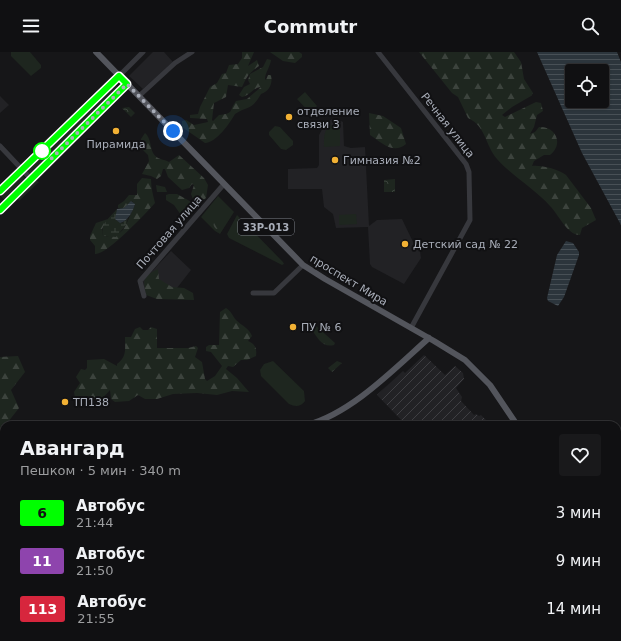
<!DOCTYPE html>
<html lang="ru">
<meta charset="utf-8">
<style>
:root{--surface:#101012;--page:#19191b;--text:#f1f3f6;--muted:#9c9d9f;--line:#303032}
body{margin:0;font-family:"DejaVu Sans",sans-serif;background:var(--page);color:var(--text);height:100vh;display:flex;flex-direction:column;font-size:15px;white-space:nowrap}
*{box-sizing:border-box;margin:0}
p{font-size:13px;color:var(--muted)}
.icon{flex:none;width:22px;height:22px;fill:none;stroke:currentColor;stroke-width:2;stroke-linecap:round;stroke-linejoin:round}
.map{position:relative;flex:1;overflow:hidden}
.side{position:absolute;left:0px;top:369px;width:621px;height:220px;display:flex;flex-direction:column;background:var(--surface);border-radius:12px 12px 0 0;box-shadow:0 1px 3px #0004,0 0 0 1px var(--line)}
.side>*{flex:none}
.badge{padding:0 8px;border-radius:3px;font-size:14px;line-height:26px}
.buttons{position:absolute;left:565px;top:12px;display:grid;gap:8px}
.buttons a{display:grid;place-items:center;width:44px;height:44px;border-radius:4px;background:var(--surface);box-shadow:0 1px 3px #0004,0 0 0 1px var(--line);font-size:20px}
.you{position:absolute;width:20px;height:20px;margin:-10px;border:3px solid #fff;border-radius:50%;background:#1a73e8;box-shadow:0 0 0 6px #1a73e833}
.map>.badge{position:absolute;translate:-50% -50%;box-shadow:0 0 0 2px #fff}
.round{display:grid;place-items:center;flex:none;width:42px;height:42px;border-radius:4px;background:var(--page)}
.headline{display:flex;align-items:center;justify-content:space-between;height:68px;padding:0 20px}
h1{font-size:19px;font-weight:700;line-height:30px}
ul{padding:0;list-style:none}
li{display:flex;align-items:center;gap:12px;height:48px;padding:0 20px}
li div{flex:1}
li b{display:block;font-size:15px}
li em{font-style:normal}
li .badge{min-width:44px;font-weight:700;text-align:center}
header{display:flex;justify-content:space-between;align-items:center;height:52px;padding:0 20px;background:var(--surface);font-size:18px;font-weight:700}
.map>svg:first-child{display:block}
</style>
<header><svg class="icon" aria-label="menu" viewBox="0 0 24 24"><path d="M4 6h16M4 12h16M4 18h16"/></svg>Commutr<svg class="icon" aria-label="search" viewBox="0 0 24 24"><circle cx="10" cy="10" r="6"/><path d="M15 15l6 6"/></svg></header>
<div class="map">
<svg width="621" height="589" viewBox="0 0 621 589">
<defs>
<pattern id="industrial-furrows" width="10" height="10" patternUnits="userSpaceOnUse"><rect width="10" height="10" fill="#222225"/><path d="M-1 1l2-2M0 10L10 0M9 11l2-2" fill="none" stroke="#3f3f43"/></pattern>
<pattern id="forest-firs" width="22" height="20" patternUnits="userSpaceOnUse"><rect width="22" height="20" fill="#1e261f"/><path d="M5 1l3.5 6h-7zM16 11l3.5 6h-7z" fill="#3c433d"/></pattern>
<pattern id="wetland-marsh" width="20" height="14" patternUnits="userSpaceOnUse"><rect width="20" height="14" fill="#1e261f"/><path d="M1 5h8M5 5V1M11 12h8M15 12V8" fill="none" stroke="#3c433d"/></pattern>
<pattern id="park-crowns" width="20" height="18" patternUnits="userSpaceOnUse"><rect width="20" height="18" fill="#1e261f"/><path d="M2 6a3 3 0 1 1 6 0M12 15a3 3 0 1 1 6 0" fill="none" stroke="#3c433d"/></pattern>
<pattern id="water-rules" width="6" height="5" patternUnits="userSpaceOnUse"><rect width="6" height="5" fill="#2c353c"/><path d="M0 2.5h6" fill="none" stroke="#485056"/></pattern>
</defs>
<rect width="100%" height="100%" fill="#161618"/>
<path fill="#222225" d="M153,0H164L173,10L143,37L129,24Z
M0,44L9,53L0,61Z
M332,67L339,68L343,70L344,94L351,96L365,95L369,174L377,168L402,167L414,192L420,199L421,206L404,232L372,215L370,212L368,175L336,176L333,162L324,155L322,137H288V117L317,116L319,113V83L325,72Z
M171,199L191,218L170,245L152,244L144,238L143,229Z"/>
<path fill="url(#industrial-furrows)" d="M424,303L445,323L455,314L463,321L464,327L456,336L462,345L461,349L474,363L476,362L479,364L481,363L486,368L481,373H406L377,343L403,319L405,321Z"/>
<path fill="#1e261f" d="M11,0H30L41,13V16L31,24L11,4Z
M115,32L120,37L50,104L46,100Z
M305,40L317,54L310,61L297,47Z
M334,72H340V94L324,95C324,84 323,77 334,72Z
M275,74L280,75L293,89V93L286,98L281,97L269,83V80Z
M42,104L47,109L30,125L25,121Z
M22,123L27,128L5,149L0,143Z
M34,127L39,130L19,149L16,145Z
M218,144L234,160L220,182L215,179L201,165Z
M356,162L357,172L339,173V163Z
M237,163L283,210L284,212L282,213L229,186L227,182Z
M273,309L304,339L305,349C301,355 295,355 289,352L261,324L260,318L264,312Z"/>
<path fill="url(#forest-firs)" d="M242,0H254L248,14L257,8L259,14C249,21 247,24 242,35L228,33L226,45L214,51L212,68L213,69L219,63C235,61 228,60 236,49L247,47L261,35C254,35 249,44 242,45L239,43L244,35L250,32L248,28L250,22L263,15L267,7L271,8C270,15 265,21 265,27L266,28L268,23H271C273,32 269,39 261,42C251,59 249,53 235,62C230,71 216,91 205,91L182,75V69L186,68L194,73L208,70L207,67L190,66V63L198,62L200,55L210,35L217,31L222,22L226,21L229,13L238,12L242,6Z
M270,0H299L302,2V5L295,11L283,9Z
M419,0H514L521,10L524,27L533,41L531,44L512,55L502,63L505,65L536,50L541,51L543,59L537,63L534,75L530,82L535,80L539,75C556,74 564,92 550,103H544L534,109L532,114C541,113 558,117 566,123L591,156L596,168L582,176L580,183C568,184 558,162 550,154C535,137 512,124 497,107C485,93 486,74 468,66L458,45L452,41Z
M369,61L383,64L401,76L406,92C393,103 381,90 370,83Z
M145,81C151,86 150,95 153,101C157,108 164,107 169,110L179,103L204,126L208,133L206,146L202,149L193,147L191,142L194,133L192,132L189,136L182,138L168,125L165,117H163L161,124L157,127L151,124L142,122L149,109L148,103L141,96V87Z
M142,126L151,127C151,136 153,143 155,151C146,161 107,203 95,202V194L90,188V184L96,171L108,167L102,177L103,184C127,186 125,171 135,153L132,149L123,157L118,156V153L124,149L129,143H137V132Z
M156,133L165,135L167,140H157Z
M169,142H177L195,152C197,156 191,164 187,166L181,163L174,153L166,148V143Z
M213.5 172a5.5 5.5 0 1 1 11 0a5.5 5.5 0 1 1-11 0Z
M158,217L159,227L172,235L184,236L193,241L194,248L157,247L146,243C143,229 142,224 158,217Z
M226,256C231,259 232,263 236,268C242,274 249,276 252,284L248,289C255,292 257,296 256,304L247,308H241L233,315L228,314L226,317L237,326L249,340L232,339L217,343L197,341L173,342L157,347H145L138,343L129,349L115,350L111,347L110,338C101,349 98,348 85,345C82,345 79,347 75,346L74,340L80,331L76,325L81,317L85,318L87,316V308L104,307L117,314V312C127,304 125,298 125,285H131L135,277L140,275L143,278H148L151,275L157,277V296H188L196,294L198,296L195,305L202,310L205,327L207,329L215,324L222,314L211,300L206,299V295L209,293H219L220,260Z
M315,273L335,291L334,293C322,296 318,286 312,278L313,274Z
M18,304L25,320L11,338L19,356L4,375L0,376V305Z
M4,435V468L0,473V436Z
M0,499L4,501V517L0,519Z
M617,562L620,566L621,589H618L616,585Z
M57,585H77V589H57Z
M80,585H141V587L144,585H155L152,589H80Z
M319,585H438L442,589H348L346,586L336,589H319Z"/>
<path fill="url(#wetland-marsh)" d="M117,157L116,168L122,171L128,166L126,173L116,185L103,184C100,172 110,165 117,157Z"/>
<path fill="url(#park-crowns)" d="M129,55L135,61L131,65L122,56Z
M395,127V140H384V128Z
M337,309L342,311L332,320L328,316Z"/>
<path fill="url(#water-rules)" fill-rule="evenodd" d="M537,0H617L621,10V173L582,101ZM572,19H602V49H572Z
M131,149L135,152C133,159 128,169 120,171L115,167L117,157L124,156Z
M566,189L573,191L579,200V203L564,245L558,254L548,249L547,246L557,203Z"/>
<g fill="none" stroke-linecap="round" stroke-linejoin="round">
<path stroke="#37383d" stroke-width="5" d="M378,0L466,112L469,120L470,168L411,276
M119,24L143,0
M139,44L175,11L192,0
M0,94L31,127
M253,241H274L303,213
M144,244L140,229L224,132
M617,383L621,385
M617,479L621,485"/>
<path stroke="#53555c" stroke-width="6" d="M96,0L303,213L325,227L434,289L465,308L490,333L517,373
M0,139L119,24
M0,158L127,33
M307,373C352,361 395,316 429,286
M0,391H4
M617,557L621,562"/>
<path stroke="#4a4c52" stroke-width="1" stroke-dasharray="5 4" stroke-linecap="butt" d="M617,402L621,403
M0,433H4"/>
</g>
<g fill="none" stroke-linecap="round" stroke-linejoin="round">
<g stroke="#fff" stroke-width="9">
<path id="line" d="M0,139L119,24L127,32L0,158"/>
</g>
<use href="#line" stroke="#0f0" stroke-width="6"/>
<path stroke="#a8adb8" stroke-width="4" stroke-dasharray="0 7.2" d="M42,99L50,108L127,32L173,79"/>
</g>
<g fill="#f2b134" stroke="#111113" stroke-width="1.5">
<circle cx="289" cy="65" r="4"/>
<circle cx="116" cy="79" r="4"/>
<circle cx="335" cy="108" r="4"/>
<circle cx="405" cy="192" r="4"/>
<circle cx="293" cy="275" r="4"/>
<circle cx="65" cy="350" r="4"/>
</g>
<circle fill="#fff" stroke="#0f0" stroke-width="2" cx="42" cy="99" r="8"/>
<g text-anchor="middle" stroke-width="4" stroke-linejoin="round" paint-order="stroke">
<rect fill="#111113" stroke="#7b7e86" stroke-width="1" x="238" y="167" width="56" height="16" rx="3"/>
<g font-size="10" font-weight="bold" fill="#a8adb8">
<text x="266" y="179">33Р-013</text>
</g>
<g font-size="11" fill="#a8adb8" stroke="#111113" text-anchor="start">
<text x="297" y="63">отделение<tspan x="297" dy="13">связи 3</tspan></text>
<text x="116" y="96" text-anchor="middle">Пирамида</text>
<text x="343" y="112">Гимназия №2</text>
<text x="413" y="196">Детский сад № 22</text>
<text x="301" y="279">ПУ № 6</text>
<text x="73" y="354">ТП138</text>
</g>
<g font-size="11" fill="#a8adb8" stroke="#111113">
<text transform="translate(448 73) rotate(52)" y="4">Речная улица</text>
<text transform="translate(169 180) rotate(-49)" y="4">Почтовая улица</text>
<text transform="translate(349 228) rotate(31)" y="4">проспект Мира</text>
</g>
</g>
</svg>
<div class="buttons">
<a><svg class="icon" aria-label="locate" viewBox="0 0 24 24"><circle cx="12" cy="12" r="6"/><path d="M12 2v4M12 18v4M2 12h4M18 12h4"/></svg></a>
</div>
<div class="you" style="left:173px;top:79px"></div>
<section class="side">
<div class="headline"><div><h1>Авангард</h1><p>Пешком · 5 мин · 340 m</p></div><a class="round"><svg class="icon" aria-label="heart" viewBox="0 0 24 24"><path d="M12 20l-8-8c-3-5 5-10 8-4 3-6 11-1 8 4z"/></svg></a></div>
<ul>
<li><span class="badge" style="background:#0f0;color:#111">6</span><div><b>Автобус</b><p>21:44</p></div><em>3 мин</em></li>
<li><span class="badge" style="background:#8e44ad;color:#fff">11</span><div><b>Автобус</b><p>21:50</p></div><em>9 мин</em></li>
<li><span class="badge" style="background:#d7263d;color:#fff">113</span><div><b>Автобус</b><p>21:55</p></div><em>14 мин</em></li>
</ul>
</section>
</div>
